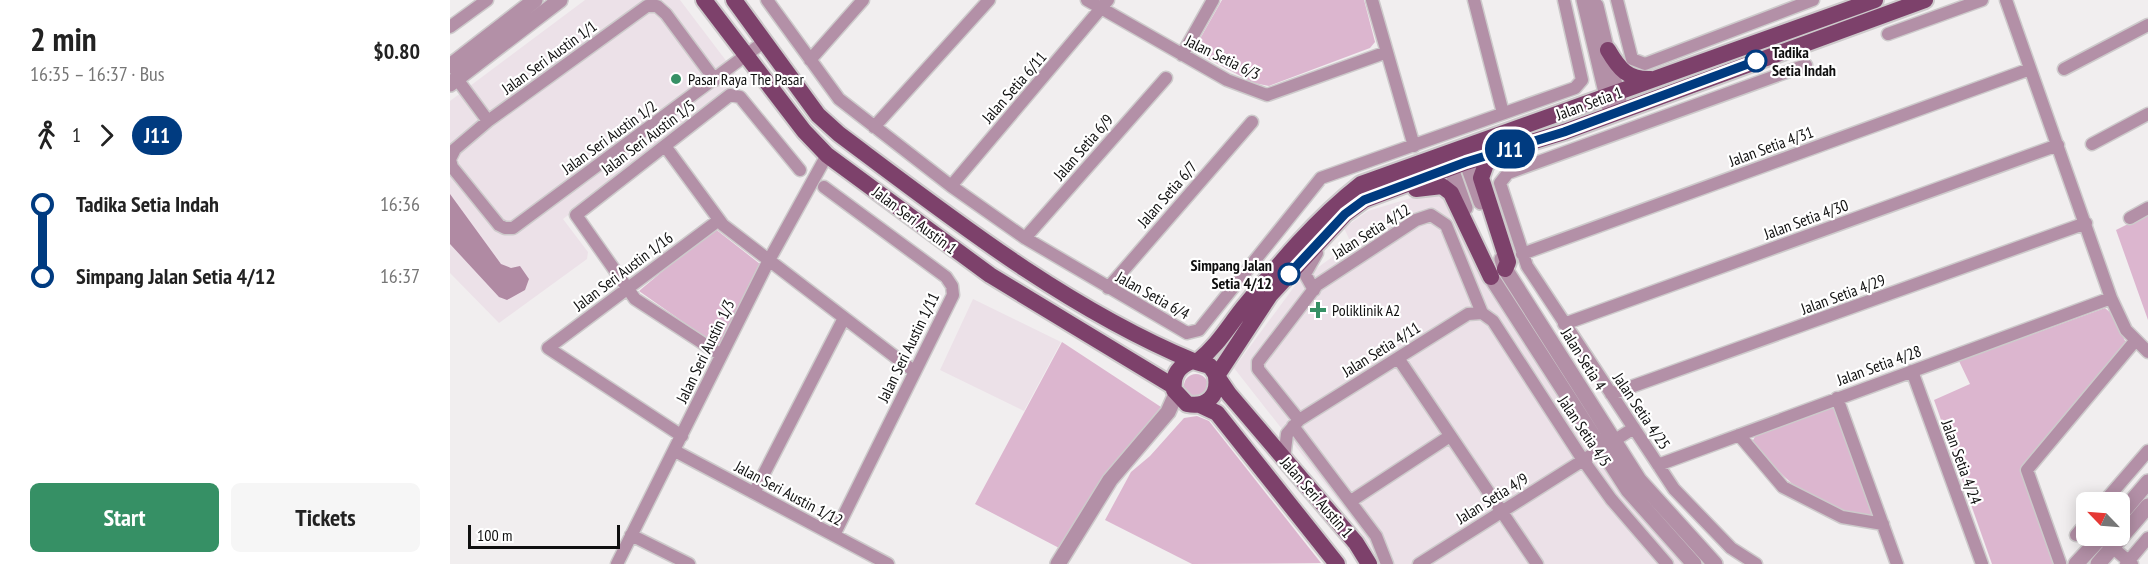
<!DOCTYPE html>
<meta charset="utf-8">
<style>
:root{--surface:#fff;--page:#f6f6f6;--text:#222;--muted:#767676;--accent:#369065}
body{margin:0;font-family:"PT Sans Narrow",sans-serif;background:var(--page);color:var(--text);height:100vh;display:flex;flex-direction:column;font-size:22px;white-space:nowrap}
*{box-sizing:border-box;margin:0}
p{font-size:20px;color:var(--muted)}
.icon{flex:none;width:33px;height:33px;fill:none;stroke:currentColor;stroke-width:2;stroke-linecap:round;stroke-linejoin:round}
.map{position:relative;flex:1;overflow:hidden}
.side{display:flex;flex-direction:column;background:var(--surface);width:450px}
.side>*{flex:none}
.badge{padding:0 12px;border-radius:20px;font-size:21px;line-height:39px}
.needle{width:39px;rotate:295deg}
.fabs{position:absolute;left:1626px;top:492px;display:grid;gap:12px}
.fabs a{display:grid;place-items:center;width:54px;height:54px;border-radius:9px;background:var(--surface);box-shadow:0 3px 15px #0003;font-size:30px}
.scale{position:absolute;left:18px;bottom:15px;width:152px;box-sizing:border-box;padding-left:6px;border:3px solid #0f0f0f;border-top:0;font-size:16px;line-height:21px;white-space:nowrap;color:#0f0f0f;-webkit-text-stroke:4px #fff;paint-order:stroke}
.map>.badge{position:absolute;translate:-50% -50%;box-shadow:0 0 0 3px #fff}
.legs{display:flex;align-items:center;gap:9px;height:66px;padding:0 30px;font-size:20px}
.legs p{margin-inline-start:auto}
.headline{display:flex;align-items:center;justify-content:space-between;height:102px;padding:0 30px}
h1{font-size:33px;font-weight:600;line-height:45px}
.cta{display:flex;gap:12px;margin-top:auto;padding:12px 30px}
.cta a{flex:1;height:69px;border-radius:9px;background:var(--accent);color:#fff;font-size:24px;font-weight:600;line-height:69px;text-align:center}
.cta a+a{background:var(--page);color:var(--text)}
ul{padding:0 30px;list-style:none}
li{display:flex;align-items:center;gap:21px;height:72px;font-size:22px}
li i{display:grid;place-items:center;width:9px;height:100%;margin:0 8px;background:currentColor}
li i::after{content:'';width:15px;height:15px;margin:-8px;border:4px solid;border-radius:50%;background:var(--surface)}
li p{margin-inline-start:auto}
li:first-child i{background:linear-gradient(#0000 50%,currentColor 0)}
li:last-child i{background:linear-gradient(currentColor 50%,#0000 0)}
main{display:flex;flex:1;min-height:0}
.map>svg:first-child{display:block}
</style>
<main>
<section class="side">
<div class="headline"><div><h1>2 min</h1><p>16:35 – 16:37 · Bus</p></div><b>$0.80</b></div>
<div class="legs"><svg class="icon" aria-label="walk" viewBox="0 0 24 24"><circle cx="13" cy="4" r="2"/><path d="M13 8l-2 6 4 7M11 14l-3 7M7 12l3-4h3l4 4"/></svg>1<svg class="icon" aria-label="forward" viewBox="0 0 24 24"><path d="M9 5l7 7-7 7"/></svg><b class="badge" style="background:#003b80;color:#fff">J11</b></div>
<ul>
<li><i style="color:#003b80"></i><b>Tadika Setia Indah</b><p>16:36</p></li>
<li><i style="color:#003b80"></i><b>Simpang Jalan Setia 4/12</b><p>16:37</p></li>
</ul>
<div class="cta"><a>Start</a><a>Tickets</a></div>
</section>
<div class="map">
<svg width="1698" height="564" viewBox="0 0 1698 564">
<rect width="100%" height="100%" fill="#f1eeef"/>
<path fill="#ece1e8" d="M135,0H230L293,83L113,219L138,252L137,259L49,323L0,273V101Z
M984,191L999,197L1040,293L1058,312L1236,564H931L908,526L784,368L847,283L901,243L894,228L918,211Z
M523,299L611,342L574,411L490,370Z"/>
<path fill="#dcb6cf" d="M772,0H914L925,42L920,48L819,86L804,83L743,51Z
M1698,214V320L1666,230Z
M264,228L310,264L269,347L189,291Z
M1655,308L1663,315L1676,343L1674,349L1574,466L1605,564H1542L1484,400L1520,384L1509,361Z
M612,342L711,407L655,474L611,549L525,504Z
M734 386a12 12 0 1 1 24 0a12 12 0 1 1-24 0Z
M1383,405L1426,516C1375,523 1332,477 1302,442L1307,433Z
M747,416L759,421L871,563L742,564L655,520L681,472L700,456L734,418Z"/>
<path fill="#b08aa3" d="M0,194L51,264L61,268L70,266L79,279L75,290L57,300L49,297L0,244Z"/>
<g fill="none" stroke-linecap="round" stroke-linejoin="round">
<g stroke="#cdcacb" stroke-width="15">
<path id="minor" d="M317,0L389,99L501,186L575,238L737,333L749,330L871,178L1125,88L1132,80L1114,0
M637,0L777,80L817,95L937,52
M922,0L964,146
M1024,0L1053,113
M1167,0L1182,59L1195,64L1363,0
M1556,0L1661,298L1676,330L1698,352
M0,27L37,0
M1438,34L1532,0
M732,55L763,0
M360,60L413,0
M1614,69L1698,25
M7,79L38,121
M424,127L539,0
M1642,144L1698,114
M215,146L273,225L465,372
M0,159L5,149L38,121L197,6H207L216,14L265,80
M0,160L2,167L49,225L55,228H63L315,41
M501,186L658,0
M374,187L496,277L502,286L503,295L384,535
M1680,218L1698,208
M575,238L716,78
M1072,254L1580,69
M658,288L802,122
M864,290L855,274L867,253
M1032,313L1043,321L1133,460L1161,499L1217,564
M1114,324L1608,145
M271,355L185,299L126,215L280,95L290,97L350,170
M948,358L1087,564
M1462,371L1532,564
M1161,394L1636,223
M1387,398L1447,564
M849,420L808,369V362L867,285L966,220L981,215L996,225L1032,313
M843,426L926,536L937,564
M1289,435L1333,487L1392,517L1433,524
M232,436L98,348L269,220
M225,451L438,564
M834,458L837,434L849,420L1018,314L1032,313
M1208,465L1661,298
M304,493L394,318
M901,501L1000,436
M1654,502L1698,451
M181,535L239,564
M1626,535L1636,523
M1656,542L1682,564
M1610,563L1577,470L1685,341
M167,564L318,262L377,155
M969,564L1184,428
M1306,564L1281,548L1224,489L1077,266L1050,183L1058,173L1356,65
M1676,564L1698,538"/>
</g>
<g stroke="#cdcacb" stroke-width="18">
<path id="tertiary" d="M1134,0L1161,113
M1146,6L1171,110
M0,66L85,0
M0,84L110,0
M1013,152L1031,202
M997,157L1015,208
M1052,259L1055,269L1189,480L1265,564
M1037,267L1041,277L1178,490L1244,564
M1670,515L1698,482
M608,564L660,480L718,412L726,394
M1626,564L1652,536
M1648,564L1698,506"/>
</g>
<g stroke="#cdcacb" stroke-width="20">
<path id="primary" d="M254,0L354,131L377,155L540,275L723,386
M284,0L368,115L389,134C500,217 614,307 743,361
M1158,50C1169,69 1178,80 1201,79
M1048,155L1036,164L1031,178L1058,262L1055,269
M966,189L992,186L1001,193L1041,277
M748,361C767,346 778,327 793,308C828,265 866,219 911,184L1425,0
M766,377L820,295L895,214L914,200L1016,162L1114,132L1475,0
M766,377C769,396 756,408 737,404L724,390C722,375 729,365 743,361L760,366L779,394L906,543L919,564
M750,405L767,413L887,564"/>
</g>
<use href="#minor" stroke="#b390a7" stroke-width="12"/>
<use href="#tertiary" stroke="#b390a7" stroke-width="15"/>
<use href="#primary" stroke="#7d416b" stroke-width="16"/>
</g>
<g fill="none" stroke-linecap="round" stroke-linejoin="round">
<g stroke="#fff" stroke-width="14">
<path id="line-1" d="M839,274L895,214L914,200L1016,162L1114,132L1306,61"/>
</g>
<use href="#line-1" stroke="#003b80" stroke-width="9"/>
</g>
<g fill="#fff" stroke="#003b80" stroke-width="3">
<circle cx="1306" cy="61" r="10"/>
<circle cx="839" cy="274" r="10"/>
</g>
<g fill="#369065" stroke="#fff" stroke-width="2">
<circle cx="226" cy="79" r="6"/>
<path d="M865 301h6v6h6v6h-6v6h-6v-6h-6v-6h6z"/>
</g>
<g text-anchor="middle" stroke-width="4.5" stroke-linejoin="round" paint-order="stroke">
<g font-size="16" font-weight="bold" fill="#0f0f0f" stroke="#fff" text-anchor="start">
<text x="1322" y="58">Tadika<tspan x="1322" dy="18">Setia Indah</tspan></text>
<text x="822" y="271" text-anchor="end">Simpang Jalan<tspan x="822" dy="18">Setia 4/12</tspan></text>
</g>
<g font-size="16" fill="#0f0f0f" stroke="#fff">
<text transform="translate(99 57) rotate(-36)" y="6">Jalan Seri Austin 1/1</text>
<text transform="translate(773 57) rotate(26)" y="6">Jalan Setia 6/3</text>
<text transform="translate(564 87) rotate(-49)" y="6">Jalan Setia 6/11</text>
<text transform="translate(1139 103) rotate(-20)" y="6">Jalan Setia 1</text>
<text transform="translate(159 137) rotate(-36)" y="6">Jalan Seri Austin 1/2</text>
<text transform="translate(198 137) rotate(-37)" y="6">Jalan Seri Austin 1/5</text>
<text transform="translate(1321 146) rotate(-20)" y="6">Jalan Setia 4/31</text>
<text transform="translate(633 147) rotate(-49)" y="6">Jalan Setia 6/9</text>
<text transform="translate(717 194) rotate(-49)" y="6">Jalan Setia 6/7</text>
<text transform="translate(1356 219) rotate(-20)" y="6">Jalan Setia 4/30</text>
<text transform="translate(465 220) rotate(37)" y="6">Jalan Seri Austin 1</text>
<text transform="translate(921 231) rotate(-32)" y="6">Jalan Setia 4/12</text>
<text transform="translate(173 271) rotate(-37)" y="6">Jalan Seri Austin 1/16</text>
<text transform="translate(1393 294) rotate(-20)" y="6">Jalan Setia 4/29</text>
<text transform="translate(703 295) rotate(29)" y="6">Jalan Setia 6/4</text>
<text transform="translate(458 347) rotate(-64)" y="6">Jalan Seri Austin 1/11</text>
<text transform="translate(931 349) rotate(-32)" y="6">Jalan Setia 4/11</text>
<text transform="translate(255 351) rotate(-64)" y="6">Jalan Seri Austin 1/3</text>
<text transform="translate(1134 359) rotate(58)" y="6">Jalan Setia 4</text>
<text transform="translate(1429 365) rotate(-20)" y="6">Jalan Setia 4/28</text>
<text transform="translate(1192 411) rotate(56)" y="6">Jalan Setia 4/25</text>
<text transform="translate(1135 431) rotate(56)" y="6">Jalan Setia 4/5</text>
<text transform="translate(1512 462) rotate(70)" y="6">Jalan Setia 4/24</text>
<text transform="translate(339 493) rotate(28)" y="6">Jalan Seri Austin 1/12</text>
<text transform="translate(867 497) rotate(49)" y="6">Jalan Seri Austin 1</text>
<text transform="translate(1042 498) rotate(-32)" y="6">Jalan Setia 4/9</text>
</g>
<g font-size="16" fill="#0f0f0f" stroke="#fff" text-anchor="start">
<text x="238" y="85">Pasar Raya The Pasar</text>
<text x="882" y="316">Poliklinik A2</text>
</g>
</g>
</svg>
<div class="fabs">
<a><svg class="needle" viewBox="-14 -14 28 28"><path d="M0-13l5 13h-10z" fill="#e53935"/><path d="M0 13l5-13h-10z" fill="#767676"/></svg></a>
</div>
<div class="scale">100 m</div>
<b class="badge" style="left:1060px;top:149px;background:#003b80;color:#fff">J11</b>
</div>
</main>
